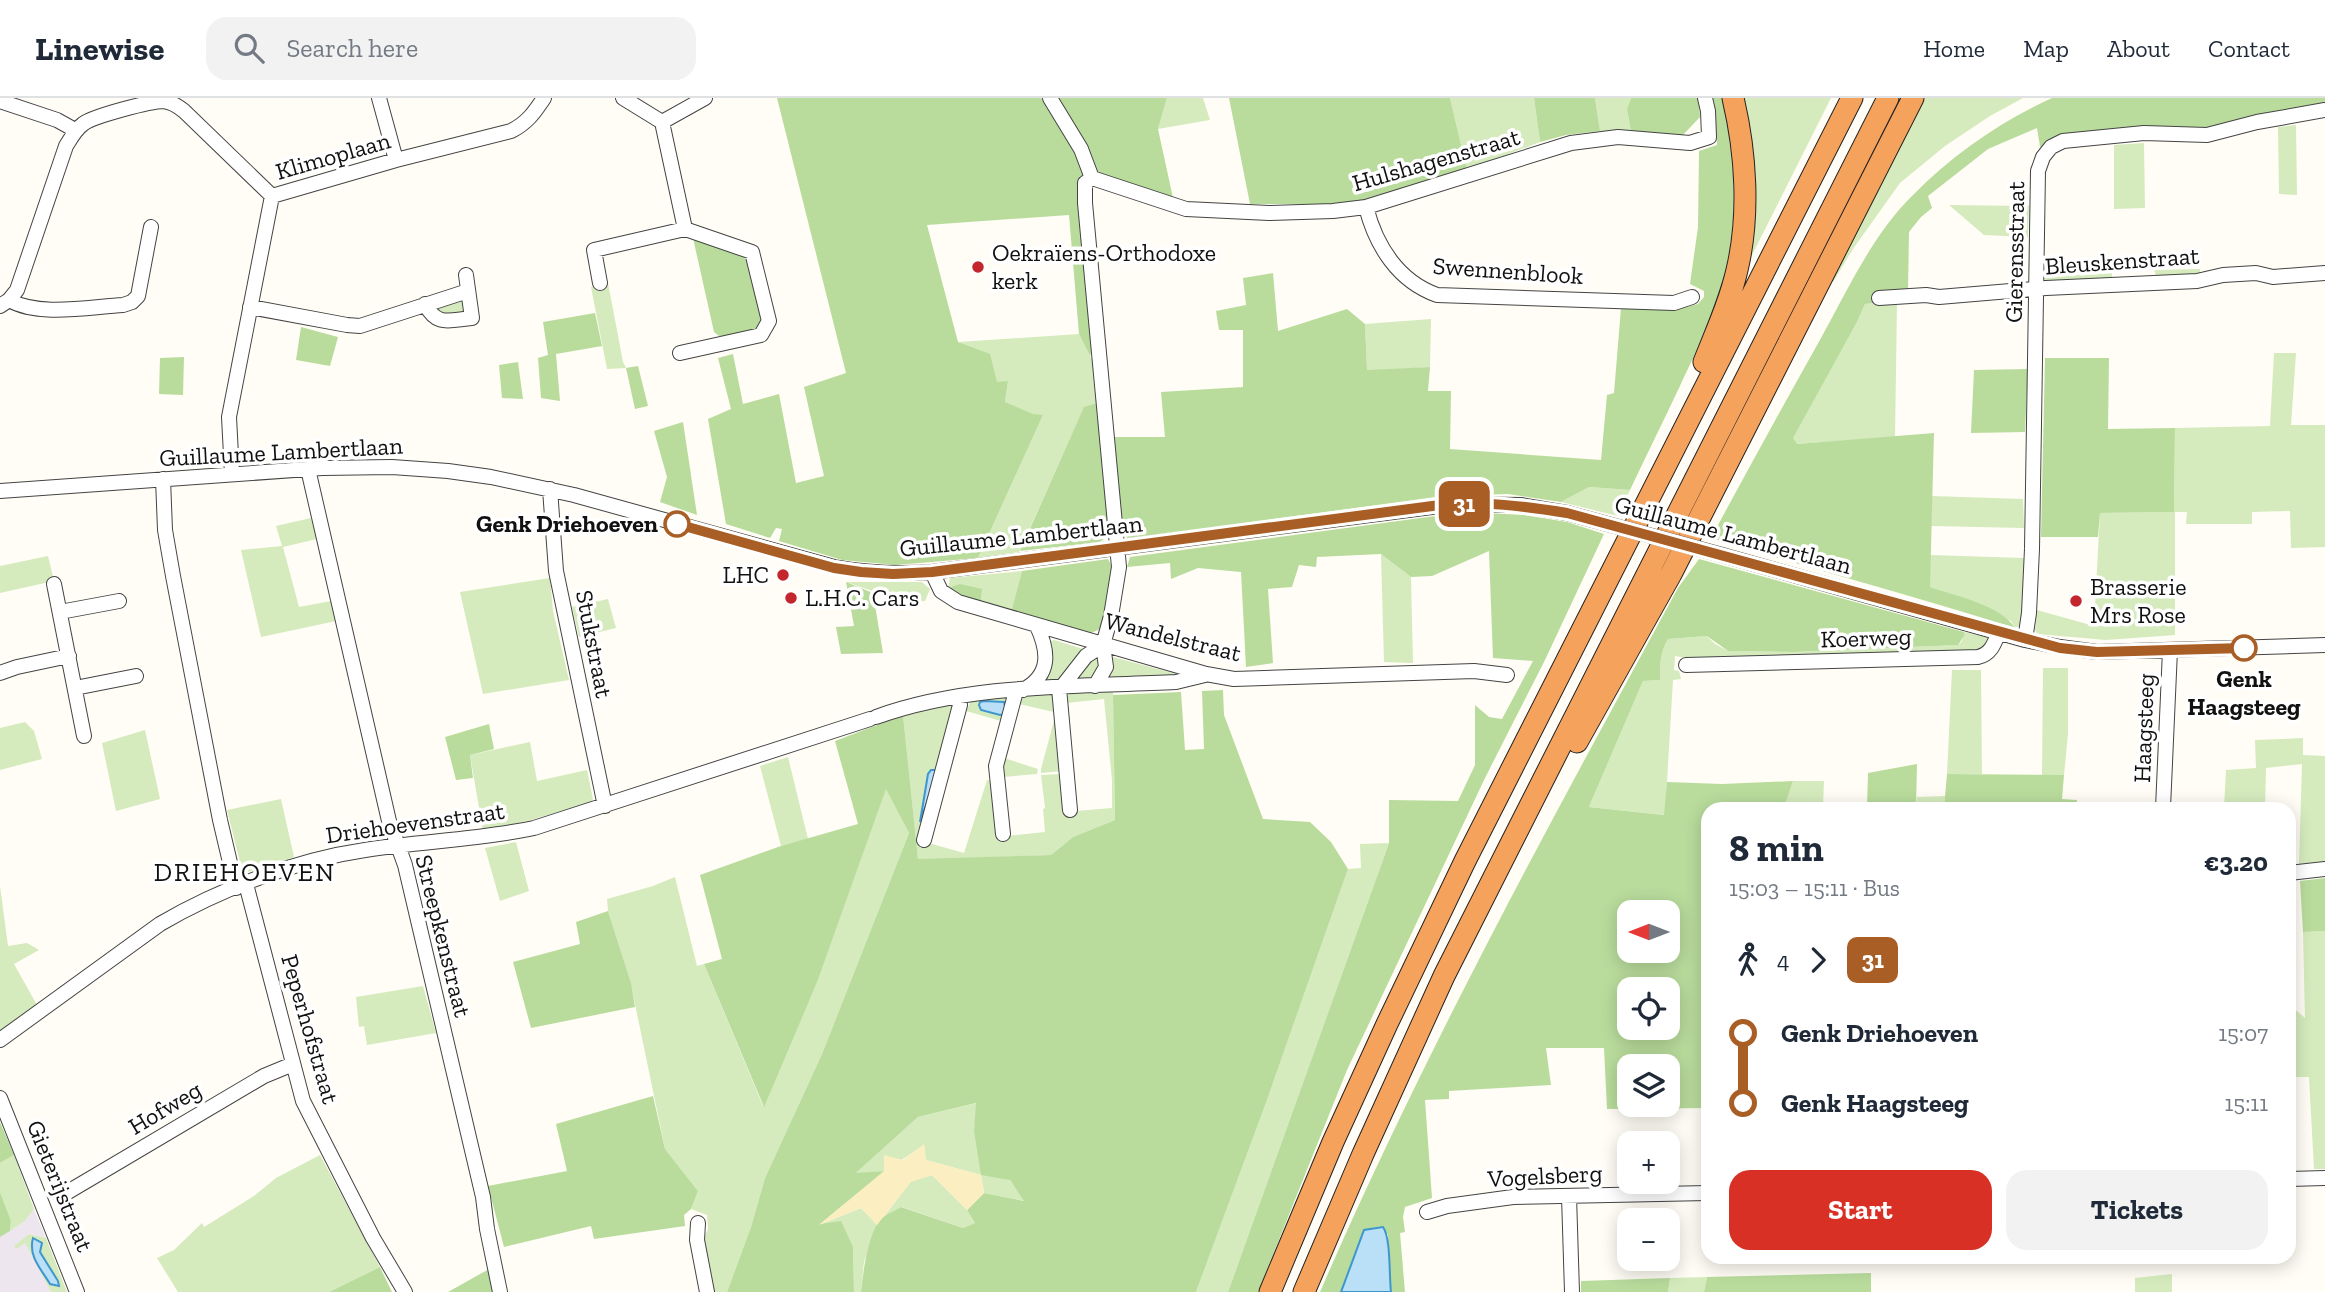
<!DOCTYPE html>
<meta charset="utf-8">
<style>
:root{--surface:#fff;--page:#f2f2f3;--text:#1f2937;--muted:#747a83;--line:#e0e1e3;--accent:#d93025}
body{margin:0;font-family:"Zilla Slab",serif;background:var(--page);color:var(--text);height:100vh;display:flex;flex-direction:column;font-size:26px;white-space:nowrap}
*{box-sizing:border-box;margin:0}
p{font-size:23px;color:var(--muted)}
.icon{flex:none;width:38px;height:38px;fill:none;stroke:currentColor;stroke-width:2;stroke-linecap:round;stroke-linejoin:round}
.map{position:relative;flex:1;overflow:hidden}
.panel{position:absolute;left:1701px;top:704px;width:595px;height:462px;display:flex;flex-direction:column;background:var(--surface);border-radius:21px;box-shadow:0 4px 18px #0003}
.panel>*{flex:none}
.badge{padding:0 14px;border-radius:10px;font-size:24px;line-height:46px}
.needle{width:46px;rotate:270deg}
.fabs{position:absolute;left:1617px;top:802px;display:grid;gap:14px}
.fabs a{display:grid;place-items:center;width:63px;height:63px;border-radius:14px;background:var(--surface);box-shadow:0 4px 18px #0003;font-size:35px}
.map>.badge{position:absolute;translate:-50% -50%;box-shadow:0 0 0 4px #fff}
.legs{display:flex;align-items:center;gap:10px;height:77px;padding:0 28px;font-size:23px}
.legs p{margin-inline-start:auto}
.headline{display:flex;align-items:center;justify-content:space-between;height:119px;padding:0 28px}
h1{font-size:38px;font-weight:700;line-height:52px}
.primary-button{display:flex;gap:14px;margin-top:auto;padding:14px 28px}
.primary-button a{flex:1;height:80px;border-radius:21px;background:var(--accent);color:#fff;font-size:28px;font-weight:700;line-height:80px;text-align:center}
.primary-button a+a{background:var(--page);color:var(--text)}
ul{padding:0 28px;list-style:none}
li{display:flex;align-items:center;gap:24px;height:70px;font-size:26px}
li i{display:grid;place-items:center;width:10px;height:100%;margin:0 9px;background:currentColor}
li i::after{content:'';width:18px;height:18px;margin:-9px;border:5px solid;border-radius:50%;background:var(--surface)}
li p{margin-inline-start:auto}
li:first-child i{background:linear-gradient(#0000 50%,currentColor 0)}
li:last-child i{background:linear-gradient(currentColor 50%,#0000 0)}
header{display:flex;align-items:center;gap:42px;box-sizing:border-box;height:98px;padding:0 35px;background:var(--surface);border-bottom:2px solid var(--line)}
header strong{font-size:33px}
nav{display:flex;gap:38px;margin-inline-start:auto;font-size:24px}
.search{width:490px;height:63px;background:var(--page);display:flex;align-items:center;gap:18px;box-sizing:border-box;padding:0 24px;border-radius:21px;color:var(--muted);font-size:26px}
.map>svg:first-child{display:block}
</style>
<header>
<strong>Linewise</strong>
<div class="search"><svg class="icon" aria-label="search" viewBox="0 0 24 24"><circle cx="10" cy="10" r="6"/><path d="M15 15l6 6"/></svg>Search here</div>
<nav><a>Home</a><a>Map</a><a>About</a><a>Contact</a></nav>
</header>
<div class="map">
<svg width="2325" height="1194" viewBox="0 0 2325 1194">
<rect width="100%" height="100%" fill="#fffdf5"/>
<path fill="#eee6ef" d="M34,1111L46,1140L29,1136L23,1141L51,1194H0V1139L25,1123Z"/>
<path fill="#d5ebbd" d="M1167,0H1203L1210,22L1158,31Z
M1450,0H1534L1540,44L1467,72Z
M1595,0H1631L1627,11L1631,34L1600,33Z
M1742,0H1831L1740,181Z
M1923,0H2023L1990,18L1945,48L1900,85L1853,151L1833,184L1831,182Z
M2296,27L2297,97L2279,96L2278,29Z
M2144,45L2145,110L2114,111V47Z
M1949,107L2029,108L2028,139L1984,137Z
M2040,168H2045L2048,177L2053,179L2112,174V180L2048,184L2042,178Z
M2200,171V178L2157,180L2154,172Z
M608,185L623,264L626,270L607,271L591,189Z
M463,199L467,215L435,216L437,207Z
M1897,205L1895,339L1796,346L1792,340L1857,224L1865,206Z
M1431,221L1430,269L1367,273L1365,226Z
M1079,236L1094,266L1097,305L1084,310L1019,454L978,460L1043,317H1033L1005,304L1008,283L997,285L959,244Z
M2274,255H2296L2291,327H2325V449L2291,450L2290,413L2252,414V426H2186L2187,414H2175V537L2106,542L2037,536L2035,532L2037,512L2094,528L2100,415L2174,414L2175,330L2270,328Z
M1589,389L1630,392L1618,418L1561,404Z
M1932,398L2023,401L2024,430L1931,428Z
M311,420L317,441L283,449L299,509L331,503L336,523L261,539L241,452L282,448L276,428Z
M1381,456L1411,479L1413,565L1384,564Z
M1930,457L2024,460L2025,514L2021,527L2015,530L2011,523L1930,489Z
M48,458L54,483L0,495V468Z
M1022,473L1011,514L981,506L982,492L948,490L950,480Z
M550,480L553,513L569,582L483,596L460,494Z
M846,484H922L930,491L925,503L908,505Z
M608,501L616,530L579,539L572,509Z
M1964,534L1988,539L1987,548L1979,554L1697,562L1675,558L1674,572L1679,573L1681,581L1673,582L1665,717L1589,709L1643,583L1660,582C1660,566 1660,554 1668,541L1707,538L1715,546L1728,553L1793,554L1958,547L1962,543Z
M1054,542L1083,551L1058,582L1049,584L1045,580L1049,544Z
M1098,555L1103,568L1092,582L1076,581L1077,574Z
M1109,558L1184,578L1105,586Z
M2043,570H2068V636L2064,677H2042Z
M1952,572H1981L1982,676H1947Z
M1113,590L1115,722L1073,739L1051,757L918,762L903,617L950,607L953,609L918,742L964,755L987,682L991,683L997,739L1045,734L1043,711L1045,710L1041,677L1060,676L1076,713L1112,710V682L1104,601L1066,605V600L1072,593Z
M1047,595L1055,598L1054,614L1019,606L1022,600L1026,598L1025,596Z
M1005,600L1007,602L1001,623L966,613L972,601Z
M1056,615L1063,673L1041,675V671Z
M25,624L34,633L42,661L0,672V630Z
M145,632L160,701L116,713L102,645Z
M2303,640V657L2325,658V764L2299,766L2302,666L2266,670L2265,710H2224L2226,672L2256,670L2255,642Z
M530,644L537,683L587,672L593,701L591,704L531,722L483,733L470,657Z
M788,659L808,741L781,748L760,668Z
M1004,660L1038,671L1037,676L1003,679L1002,669Z
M1793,683H1824L1823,710H1784Z
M886,690L909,735L822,956L765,1080L751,1129L727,1194H713L704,1140L708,1131L707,1117L691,1111L698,1093L665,1051L630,882L608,813L607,801L653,788L675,779L697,868L704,866L763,1008L818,882Z
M1945,698L1944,710H1916L1917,699Z
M281,701L294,759L248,774L242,772L227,712Z
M516,744L529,793L500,803L485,750Z
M1389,745L1228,1194H1196L1267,1002L1348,771L1361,770L1360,746Z
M0,788L8,848L27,845L39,852L14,866L37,907L0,933Z
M2325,833V1071H2314L2309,979H2289V906L2305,920L2303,834Z
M1704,870H1708L1706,1010L1703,947Z
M423,888L436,935L367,947L364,928L359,929L356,899Z
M977,1005L974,1033L1025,1103L984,1095L981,1077L926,1062L924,1047L885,1073L855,1076L918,1019Z
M14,1057L34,1111L25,1123L10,1133L11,1123L0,1094V1065Z
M320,1057L380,1169L329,1194H178L157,1160L174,1152L202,1125L204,1129L254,1098L276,1080Z
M932,1077L967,1112L975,1125L963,1130L902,1109L883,1120L911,1083Z
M861,1110L877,1127L864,1164L861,1194H854L853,1149L819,1127Z
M29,1136L46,1140L67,1194H51L25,1145L16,1151L14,1148Z
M2172,1176V1194H2135V1180Z
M1707,1179L1704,1194H1668L1670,1180Z"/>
<path fill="#b9dc9c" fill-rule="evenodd" d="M777,0H1041L1046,3L1068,40L1086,77L1077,89L1093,249L1090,258L1079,236L1069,117L927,127L958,244L990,256L997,284L1008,283L1005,304L1033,316L1043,317L978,460L896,467L842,462L779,443L782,431L776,430L770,440L726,426L708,321L731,311L718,260L733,256L743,306L779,296L796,385L824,378L804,289L846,275Z
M1055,0H1167L1158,31L1173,100L1092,72Z
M1229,0H1450L1467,72L1351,106H1250Z
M1534,0H1595L1600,33L1566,37L1540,44Z
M1631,0H1699L1700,19L1682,38L1631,34L1627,11Z
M1710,0H1723C1732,50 1738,99 1730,149C1723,198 1700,246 1679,290C1663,324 1646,358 1630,392L1589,389L1561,404L1508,396L1443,398L1128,441L1122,432L1114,339H1165L1161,294L1243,289V232H1219L1216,213L1246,207L1243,180L1273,175L1278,233L1347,211L1365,226L1367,272L1430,269L1428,293H1451L1450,351L1601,362L1607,297L1614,295L1621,210L1687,209L1698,206L1704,199V193L1690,186L1698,129L1699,53L1717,47L1715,19Z
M2052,0H2325V8L2208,31L2067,38L2040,49L2037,30L1988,51L1928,98L1932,110L1921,119L1909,134L1908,192L1877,205L1865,206L1857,224L1793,340L1797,346L1934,335L1930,489C1955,498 2001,507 2015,530C1914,498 1812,471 1711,440C1747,373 1784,306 1821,240C1848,191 1873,136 1913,97C1953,56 2000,24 2052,0Z
M693,140L744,159C751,170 768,217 759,228C753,238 733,239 723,241L714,234Z
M595,215L602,248L556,256L560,303L541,300L538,260L548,257L543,224Z
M301,229L338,239L330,268L296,262Z
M184,259L183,297L159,296L160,260Z
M2045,260H2109L2108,331L2175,330L2174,414L2100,415L2098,439H2041Z
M518,264L523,301L502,300L499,267Z
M638,268L648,308L635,311L626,270Z
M2028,271L2025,334L1971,335L1974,272Z
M1097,305L1109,429L1108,438L1100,444L1020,453L1084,309Z
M683,324L697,417L660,404L667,379L654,333Z
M1486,415L1524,417L1567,424L1604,436L1545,562L1485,680L1347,972L1258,1194H1228L1389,745V702L1458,703L1475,667V607L1489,619L1502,621L1533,563L1493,560L1489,453L1432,478L1411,479L1381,456L1317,459L1316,469L1299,467L1292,489L1268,491L1273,565L1246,569L1241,474L1198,470L1171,481L1170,465L1127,469L1130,459L1443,417Z
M1108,461L1112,469L1103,526L1098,532L1091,535L1011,514L1022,473Z
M1699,461L1964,534V538L1958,547L1793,554L1728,553L1707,538L1668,541C1660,554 1660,566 1660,582L1643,583L1589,709L1664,717L1667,684L1722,686L1793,683L1784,710H1708V870L1704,871L1703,947L1706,1010L1607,1011L1604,950H1546L1551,987L1449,993V1001L1425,1002L1432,1100L1405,1109L1403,1119L1405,1134L1400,1135L1405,1194H1391L1388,1163V1136L1364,1132L1341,1194H1320C1425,952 1552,721 1678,490ZM1629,814H1668V852H1629ZM1629,891H1668V929H1629ZM1629,968H1668V1006H1629Z
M846,484L873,495L883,555L841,556L836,529L854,528Z
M960,486L982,491L981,506L954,497L948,490Z
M1223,592L1224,617L1263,721L1310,724L1331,744L1348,771L1267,1002L1196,1194H861C863,1176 868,1133 882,1120C887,1116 895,1113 901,1109L963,1130L975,1125L967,1112L984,1095L1024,1103L1010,1082L981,1077L974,1033L976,1005L918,1019L856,1075L885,1073L820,1126L841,1123L853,1149L854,1194H727L751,1129L765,1080L822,956L909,735L886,691L818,882L764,1009L704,866L722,861L700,777L781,748L858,726L835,643L903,617L918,761L1051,757L1073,739L1115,722L1113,597L1181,594L1185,652L1204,651L1202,593Z
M489,626L494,651L470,657L473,680L456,682L445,639Z
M1917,666L1916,710H1867L1868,675Z
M1947,676L2064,677L2062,701L2077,702V710H1944Z
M2325,780V833L2303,834L2300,783Z
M608,813L631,885L635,909L531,930L513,864L580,846L576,824Z
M653,998L665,1051L698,1093L691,1111L684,1117L685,1128L594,1141L591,1128L504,1149L488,1088L567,1073L556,1026Z
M0,1024L14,1057L0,1065Z
M0,1094L11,1123L10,1133L0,1139Z
M380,1169L392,1194H329Z
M489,1171L495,1194H448Z
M1871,1175V1194H1704L1707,1179Z
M1670,1180L1668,1194H1581V1183Z"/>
<path fill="#fbeec1" d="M924,1046L926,1062L981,1077L984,1095L967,1112L932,1077L911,1084L877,1127L861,1110L819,1127L884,1073V1057L903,1062Z"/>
<path fill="#b9e0f7" stroke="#3f96cf" stroke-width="2" d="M984,603L1004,604L1006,612L1005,616L1000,617L981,612L979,607L980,604Z
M931,672H935L937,675L920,724L928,676Z
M1383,1129C1391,1140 1389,1178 1391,1194H1341L1364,1132Z
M33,1140L42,1145L40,1154L58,1183L59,1188L50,1186C41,1171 28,1158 33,1140Z"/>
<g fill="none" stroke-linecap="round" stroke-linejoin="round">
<g stroke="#444" stroke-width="16">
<path id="minor" d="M379,0L396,62
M623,0L662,24L685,131L752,154L769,223L761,237L680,255
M1050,0L1081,51L1092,80
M0,3L57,22L75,32
M662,24L705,0
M1366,109C1376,148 1398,183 1437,197L1674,205L1692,199
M600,185L594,152L685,131
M1879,200L1926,197L1939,199L2046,190L2197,183L2223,177L2256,175L2273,179L2325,175
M9,202C39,219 88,209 123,207L132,204L138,198L151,129
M425,206C437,229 449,222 472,220L466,177
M0,208L9,202L17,192L66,48C71,40 75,32 83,26C93,18 151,3 164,3C171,4 178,8 184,13L272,98
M250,209L347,227L360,228L468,193
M308,371L389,723L405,767L483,1099L487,1131L500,1194
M232,376L229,319L272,98L396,62L511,33C527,25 534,15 544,0
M163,381L165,432L173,478L220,722L236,790
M550,391L556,473L605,708
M0,393L322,370L392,369L448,373L491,379L574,397L834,469C867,475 899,476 932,474L1455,406L1521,407L1567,415
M1722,457L2025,542L2060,549L2097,554L2325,547
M932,474L941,493L958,504L1206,576L1234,581L1474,573L1507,577
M54,486L84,638
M60,514L119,503
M2025,542L2029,515L2032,451L2038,73L2043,59L2051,49L2063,43L2144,35L2207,37L2257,24L2325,12
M1686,567L1978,559C1991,556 1994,546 1999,534
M0,575L17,569L69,558
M1095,588L1106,569L1103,547L1111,518L1119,469L1085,105V85L1092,80L1186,111L1269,115L1333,113L1366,109L1571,45L1618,39L1690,45L1709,39L1708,13L1705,0
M75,590L136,578
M1059,590L1070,712
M1061,590L1086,558L1103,547
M1023,592C1051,577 1049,554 1037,528
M876,619C971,585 1076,589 1176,584L1205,577
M2163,710L2170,552
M1003,736L996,668L1016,593
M924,742L960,607L958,599
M2289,775L2325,771
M246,786L303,1003L373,1140L405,1194
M0,942L160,826C220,791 296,762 365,752C421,743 478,742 534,730L870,621
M0,1000L77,1194
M2289,1081L2325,1080
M61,1098L264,978L293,966
M1569,1098L1572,1194
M1427,1114L1447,1108L1513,1099L1708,1095
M698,1125L697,1142L707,1194"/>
</g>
<g stroke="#222" stroke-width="23">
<path id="highway" d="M1704,264C1716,234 1730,203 1737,172C1750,117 1746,55 1733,0
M1577,644L1671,476L1913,0
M1270,1194L1333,1044L1387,926L1465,763L1852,0
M1304,1194L1363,1056L1444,878L1888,0"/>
</g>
<use href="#minor" stroke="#fff" stroke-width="14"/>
<use href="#highway" stroke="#f5a25d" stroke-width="21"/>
<g stroke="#444" stroke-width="16" stroke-linecap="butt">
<path id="minor-bridge" d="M1567,415L1722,457"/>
</g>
<use href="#minor-bridge" stroke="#fff" stroke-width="14"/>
</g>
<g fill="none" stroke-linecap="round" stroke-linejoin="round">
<g stroke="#fff" stroke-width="16">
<path id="line-1" d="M677,426L834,470L861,474L893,476L932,474L1440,407C1484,403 1524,408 1567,415L2060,550L2097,554L2244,550"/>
</g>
<use href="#line-1" stroke="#a85e24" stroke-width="10"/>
</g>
<g fill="#c4262e" stroke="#fff" stroke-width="2.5">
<circle cx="978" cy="169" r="7"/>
<circle cx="783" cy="477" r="7"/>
<circle cx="791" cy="500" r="7"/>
<circle cx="2076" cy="503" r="7"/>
</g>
<g fill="#fff" stroke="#a85e24" stroke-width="3.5">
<circle cx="677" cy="426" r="12"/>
<circle cx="2244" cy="550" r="12"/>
</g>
<g text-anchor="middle" stroke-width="7" stroke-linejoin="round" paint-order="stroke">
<g font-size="24" fill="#111" stroke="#fff">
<text transform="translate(333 58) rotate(-16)" y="8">Klimoplaan</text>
<text transform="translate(1436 62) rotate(-16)" y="8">Hulshagenstraat</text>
<text transform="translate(2015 154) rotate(-89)" y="8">Gierensstraat</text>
<text transform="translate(2122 163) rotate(-4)" y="8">Bleuskenstraat</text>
<text transform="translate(1508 173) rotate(4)" y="8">Swennenblook</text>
<text transform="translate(281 354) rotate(-3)" y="8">Guillaume Lambertlaan</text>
<text transform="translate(1733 437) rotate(15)" y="8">Guillaume Lambertlaan</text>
<text transform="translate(1021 438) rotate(-6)" y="8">Guillaume Lambertlaan</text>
<text transform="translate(1173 539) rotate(14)" y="8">Wandelstraat</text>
<text transform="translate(1866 540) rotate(-2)" y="8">Koerweg</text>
<text transform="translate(594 546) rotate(79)" y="8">Stukstraat</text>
<text transform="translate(2144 630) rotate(-88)" y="8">Haagsteeg</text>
<text transform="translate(415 725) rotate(-8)" y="8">Driehoevenstraat</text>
<text transform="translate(443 838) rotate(76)" y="8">Streepkenstraat</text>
<text transform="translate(310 931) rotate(74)" y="8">Peperhofstraat</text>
<text transform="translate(165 1010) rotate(-31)" y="8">Hofweg</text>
<text transform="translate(1545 1078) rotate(-3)" y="8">Vogelsberg</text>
<text transform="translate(60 1088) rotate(68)" y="8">Gieterijstraat</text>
</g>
<g font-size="24" fill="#111" stroke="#fff" text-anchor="start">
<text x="992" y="163">Oekraïens-Orthodoxe<tspan x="992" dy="28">kerk</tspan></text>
<text x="769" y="485" text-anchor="end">LHC</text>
<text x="2090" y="497">Brasserie<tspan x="2090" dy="28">Mrs Rose</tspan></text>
<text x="805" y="508">L.H.C. Cars</text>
</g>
<g font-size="24" font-weight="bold" fill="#111" stroke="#fff" text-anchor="end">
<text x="658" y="434">Genk Driehoeven</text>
<text x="2244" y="589" text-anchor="middle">Genk<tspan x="2244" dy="28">Haagsteeg</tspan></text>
</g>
<g font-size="26" letter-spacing="2" fill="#111" stroke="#fff">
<text x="245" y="783">DRIEHOEVEN</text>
</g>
</g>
</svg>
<div class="fabs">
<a><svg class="needle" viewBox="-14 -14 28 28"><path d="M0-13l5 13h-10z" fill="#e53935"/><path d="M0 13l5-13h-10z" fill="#747a83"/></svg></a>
<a><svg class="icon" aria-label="locate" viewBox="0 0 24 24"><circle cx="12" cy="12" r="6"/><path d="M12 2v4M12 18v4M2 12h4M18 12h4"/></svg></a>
<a><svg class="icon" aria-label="layers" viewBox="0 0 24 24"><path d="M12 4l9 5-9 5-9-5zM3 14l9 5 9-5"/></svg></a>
<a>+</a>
<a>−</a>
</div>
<b class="badge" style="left:1464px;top:406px;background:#a85e24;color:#fff">31</b>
<section class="panel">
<div class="headline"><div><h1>8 min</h1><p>15:03 – 15:11 · Bus</p></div><b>€3.20</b></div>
<div class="legs"><svg class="icon" aria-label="walk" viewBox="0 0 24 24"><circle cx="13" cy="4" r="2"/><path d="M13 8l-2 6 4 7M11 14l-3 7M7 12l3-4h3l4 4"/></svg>4<svg class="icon" aria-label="forward" viewBox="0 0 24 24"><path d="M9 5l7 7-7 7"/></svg><b class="badge" style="background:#a85e24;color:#fff">31</b></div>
<ul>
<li><i style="color:#a85e24"></i><b>Genk Driehoeven</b><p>15:07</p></li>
<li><i style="color:#a85e24"></i><b>Genk Haagsteeg</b><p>15:11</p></li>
</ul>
<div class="primary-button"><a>Start</a><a>Tickets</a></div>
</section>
</div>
